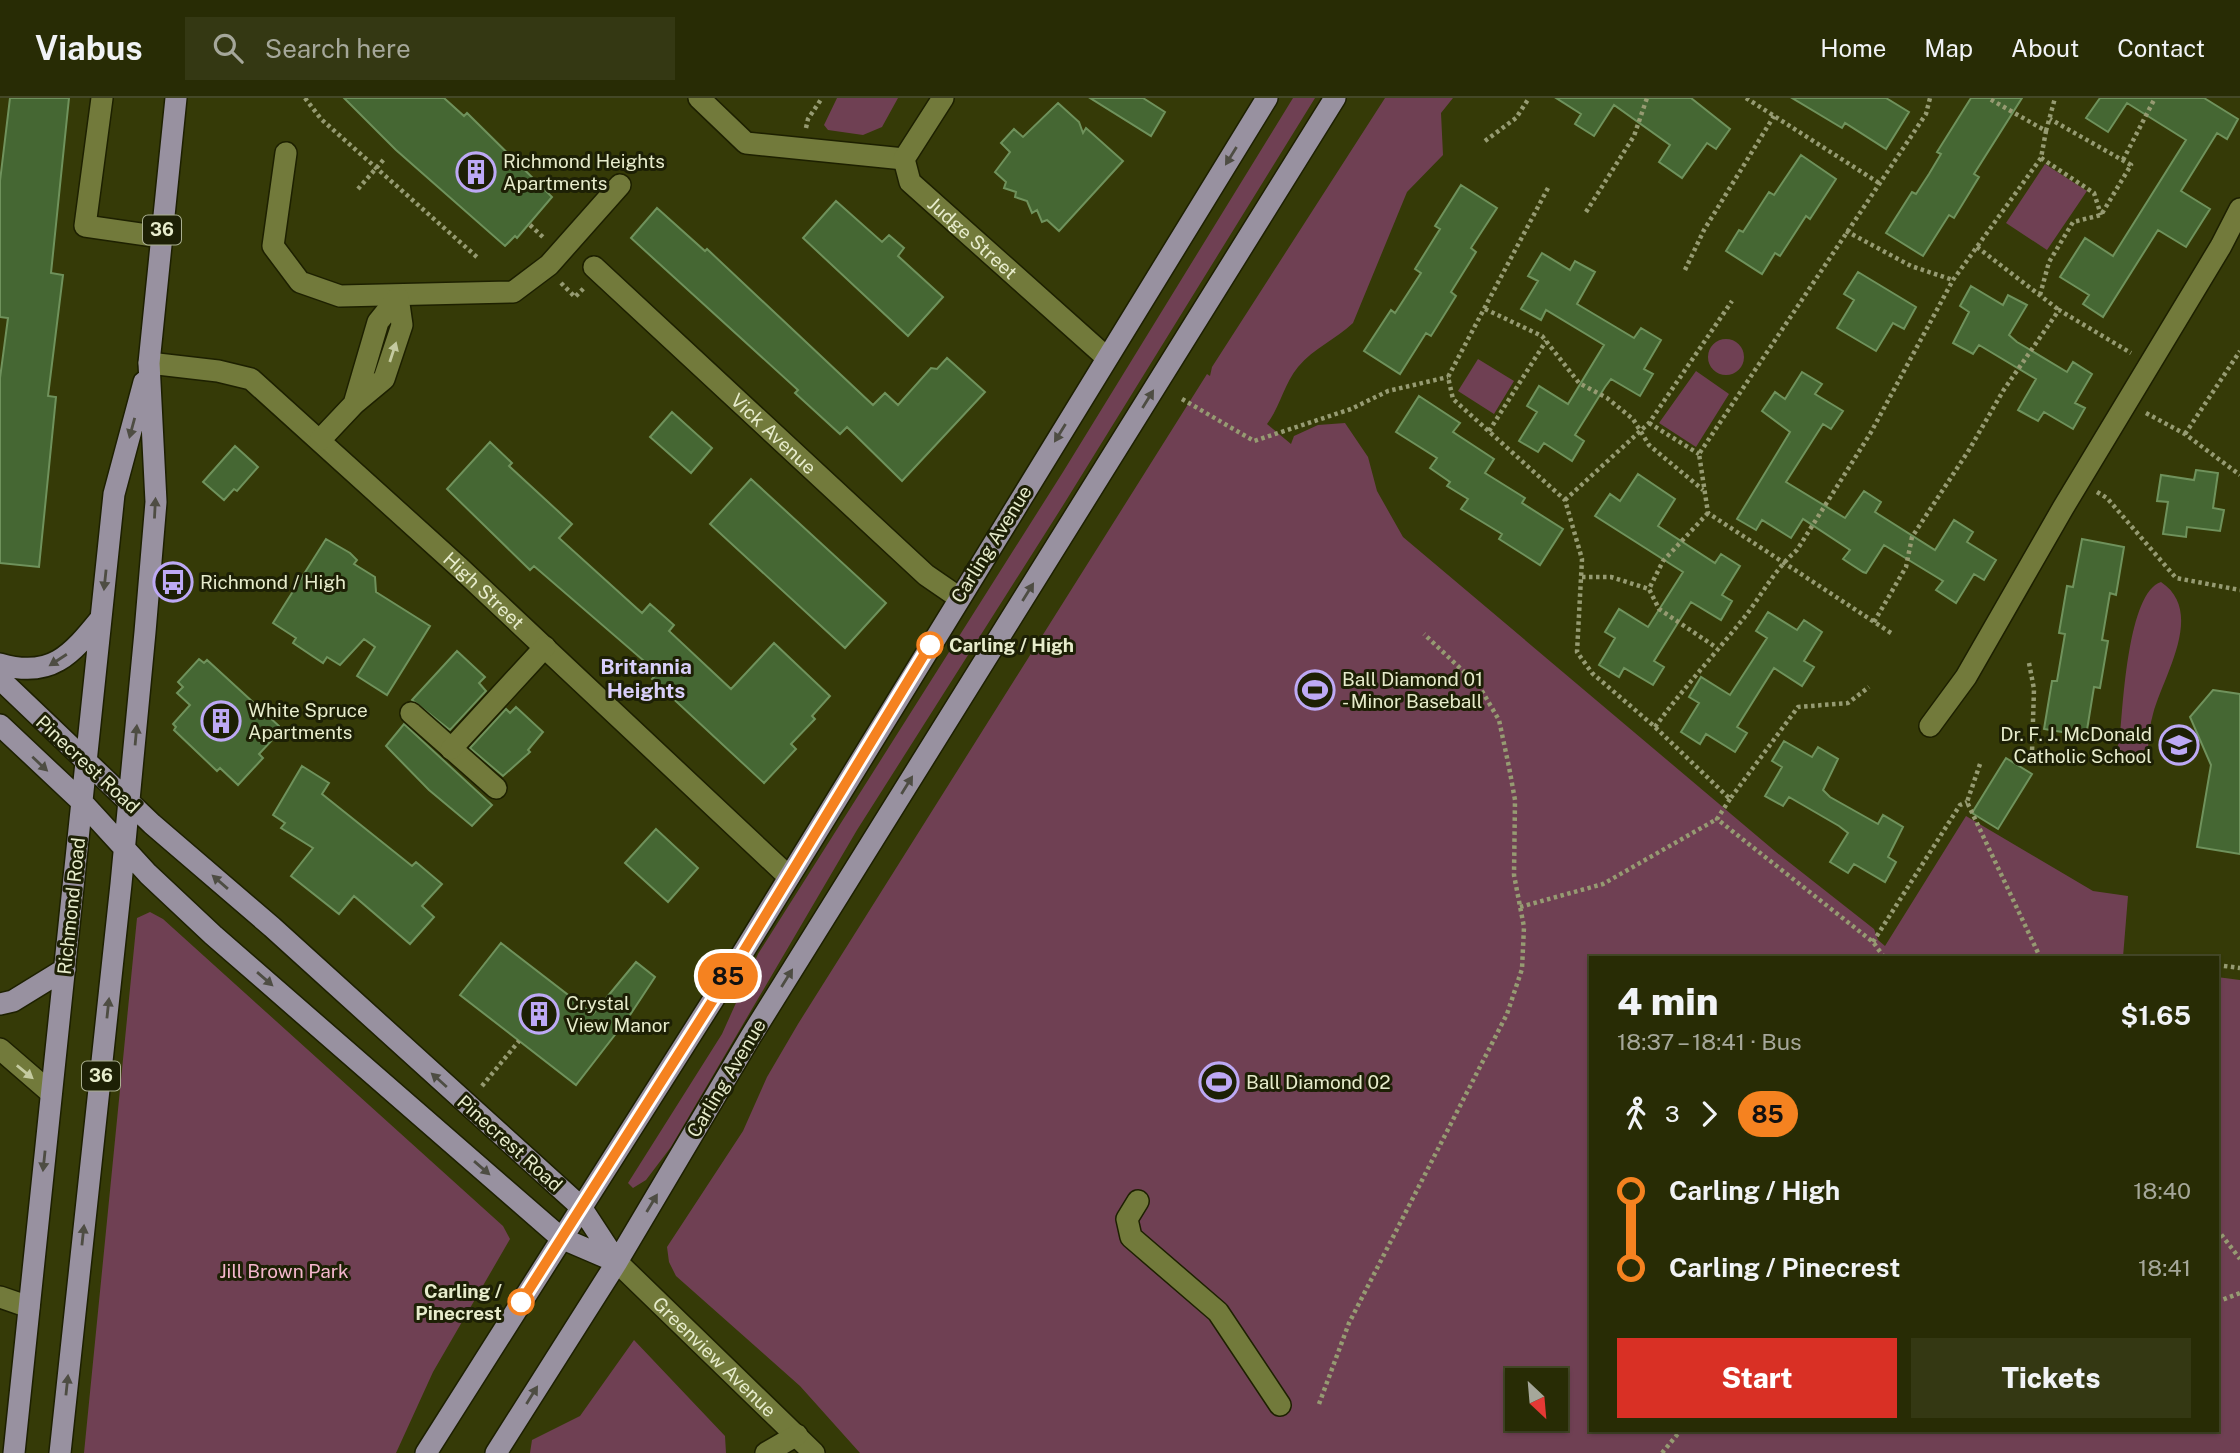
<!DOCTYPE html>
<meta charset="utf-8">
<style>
:root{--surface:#282c05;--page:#343813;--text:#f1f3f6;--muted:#a5a79a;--line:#444827;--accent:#d93025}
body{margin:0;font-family:"Public Sans",sans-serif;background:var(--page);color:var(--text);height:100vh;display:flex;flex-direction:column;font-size:26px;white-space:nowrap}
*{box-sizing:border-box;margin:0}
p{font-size:23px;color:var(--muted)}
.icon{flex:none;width:38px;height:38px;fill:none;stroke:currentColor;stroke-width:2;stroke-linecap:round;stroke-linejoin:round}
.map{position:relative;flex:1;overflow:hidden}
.panel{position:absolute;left:1589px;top:858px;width:630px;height:476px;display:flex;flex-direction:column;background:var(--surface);border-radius:0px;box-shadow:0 2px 5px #0004,0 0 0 2px var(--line)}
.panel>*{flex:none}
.badge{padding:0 14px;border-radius:23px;font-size:24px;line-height:46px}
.needle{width:46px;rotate:154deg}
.tools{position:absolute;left:1505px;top:1270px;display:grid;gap:14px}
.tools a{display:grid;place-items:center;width:63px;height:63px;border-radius:0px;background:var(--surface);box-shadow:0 2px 5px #0004,0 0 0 2px var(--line);font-size:35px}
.map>.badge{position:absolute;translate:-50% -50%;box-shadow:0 0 0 4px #fff}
.legs{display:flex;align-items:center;gap:10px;height:77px;padding:0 28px;font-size:23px}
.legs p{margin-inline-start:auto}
.summary{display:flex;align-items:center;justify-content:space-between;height:119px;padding:0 28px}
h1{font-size:38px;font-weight:800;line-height:52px}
.primary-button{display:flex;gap:14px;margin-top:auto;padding:14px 28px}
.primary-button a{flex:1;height:80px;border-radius:0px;background:var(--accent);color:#fff;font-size:28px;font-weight:800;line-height:80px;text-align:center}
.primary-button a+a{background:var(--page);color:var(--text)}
ul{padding:0 28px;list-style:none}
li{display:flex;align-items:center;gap:24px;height:77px;font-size:26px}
li i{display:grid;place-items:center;width:10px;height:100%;margin:0 9px;background:currentColor}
li i::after{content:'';width:18px;height:18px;margin:-9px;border:5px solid;border-radius:50%;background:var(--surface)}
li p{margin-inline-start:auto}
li:first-child i{background:linear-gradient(#0000 50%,currentColor 0)}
li:last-child i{background:linear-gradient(currentColor 50%,#0000 0)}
header{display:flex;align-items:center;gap:42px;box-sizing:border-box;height:98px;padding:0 35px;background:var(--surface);border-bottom:2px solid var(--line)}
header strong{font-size:33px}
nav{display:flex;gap:38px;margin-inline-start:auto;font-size:24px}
.search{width:490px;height:63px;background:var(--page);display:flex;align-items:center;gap:18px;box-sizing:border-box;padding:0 24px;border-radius:0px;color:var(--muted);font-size:26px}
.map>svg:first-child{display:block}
</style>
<header>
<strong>Viabus</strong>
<div class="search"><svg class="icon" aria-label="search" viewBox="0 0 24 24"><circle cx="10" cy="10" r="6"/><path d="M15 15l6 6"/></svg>Search here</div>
<nav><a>Home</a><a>Map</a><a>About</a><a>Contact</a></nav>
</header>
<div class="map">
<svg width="2240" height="1355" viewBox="0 0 2240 1355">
<rect width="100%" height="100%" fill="#353a07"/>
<path fill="#6f4053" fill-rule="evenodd" d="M837,0H898L882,29L863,37L828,32L824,27Z
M1293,0H1315L1062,409L857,732L671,1049L646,1082L633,1090L628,1085L722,936L758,856L1063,374Z
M1385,0H1453L1441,15L1443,57L1407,94L1353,225C1336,241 1314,250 1298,269C1284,286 1280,309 1267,326L1291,346L1294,338L1318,327L1345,325L1368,359L1377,393L1403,439L1776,754L1874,831L1878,842L1885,848L1966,718L2093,793L2128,798L2123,859H1591V1332H2217V879L2240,882V1355H860L800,1288L676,1178L669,1164L667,1149L743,1033L767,979L798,926L1207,276L1210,278L1212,269ZM1517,1283H1556V1321H1517Z
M2045,66L2087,93L2047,152L2006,125Z
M1708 259a18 18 0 1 1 36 0a18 18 0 1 1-36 0Z
M1478,261L1514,283L1494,316L1458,293Z
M1696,273L1729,296L1696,349L1659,325Z
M2161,484C2206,514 2163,578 2153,616C2150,626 2149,638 2148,649L2133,661L2115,665C2114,655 2119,648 2120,638C2123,607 2128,494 2161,484Z
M150,814L163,821L503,1128L510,1141L433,1274L396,1355H84L137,820Z
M634,1242L725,1338L726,1355H530L532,1342L580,1318Z"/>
<path fill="#456733" stroke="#6f925c" stroke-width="2" d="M10,0H69L51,175L63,177L48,298L56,299L39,469L0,465V280L8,220L0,219V83Z
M344,0H444L464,18L467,15L552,99L517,140L515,138L505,148L396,52Z
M1090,0H1143L1165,14L1151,38Z
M1556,0H1691L1730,31L1716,51L1707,45L1682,80L1659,64L1670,47L1614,7L1594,38L1575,26L1581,16Z
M1792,0H1886L1909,14L1886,51L1845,25L1842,30Z
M1971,0H2022L1974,76L1979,79L1954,120L1949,117L1923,158L1886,135L1912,94L1916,96L1929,76L1941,56L1937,54Z
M2100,0H2204L2238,21L2227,41L2217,35L2181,93L2210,111L2186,149L2158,132L2103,219L2083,206L2089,197L2060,179L2085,140L2113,158L2186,42L2127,5L2108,34L2086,20Z
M1058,5L1079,24L1083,35L1086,30L1123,63L1059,133L1047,122L1042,124L1037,112L1032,115L1027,103L1015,99L1016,94L1004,90L1006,84L995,74L1010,54L1001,45L1014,31L1023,39Z
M1801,57L1836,81L1810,121L1806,118L1780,158L1775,155L1762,176L1726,153L1739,132L1743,134L1769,94L1774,97Z
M1461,87L1497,110L1471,150L1476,154L1451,194L1456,198L1431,238L1426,235L1400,276L1364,253L1391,212L1395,215L1421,175L1415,171L1440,131L1435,128Z
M836,103L882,144L889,137L904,150L898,158L943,199L908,238L803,140Z
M657,110L705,153L707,151L873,307L885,295L898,307L931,270L937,271L947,260L985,294L902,383L847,329L840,336L795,295L798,292L631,140Z
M1542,155L1570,172L1575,163L1595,174L1577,206L1634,240L1641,230L1661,242L1644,271L1653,276L1640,298L1611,281L1605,289L1575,337L1584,343L1572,363L1544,345L1538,354L1519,343L1537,314L1527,308L1539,288L1568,306L1604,247L1546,212L1541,222L1521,211L1538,183L1528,178Z
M1858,174L1916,209L1904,231L1893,225L1876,253L1837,230L1854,202L1844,196Z
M1971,188L2003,207L2008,197L2027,207L2009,237L2017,244L2067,274L2073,264L2092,276L2075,305L2085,310L2073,331L2044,314L2038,323L2018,312L2036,281L1979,247L1973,256L1953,245L1969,214L1960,208Z
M1802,274L1822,286L1815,296L1843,313L1831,331L1823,326L1786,384L1845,420L1864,393L1881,404L1875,414L1935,452L1954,422L1973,434L1967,444L1996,462L1984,482L1974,476L1956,505L1936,492L1943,483L1884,447L1866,475L1863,474L1843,461L1850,452L1803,421L1791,440L1762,422L1756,432L1737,421L1790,334L1762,313L1775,294L1785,301Z
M1419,298L1460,325L1453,334L1494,361L1485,375L1525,400L1522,405L1563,431L1540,467L1499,441L1502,436L1461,411L1468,401L1447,388L1450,384L1430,370L1437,360L1396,334Z
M672,314L712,350L691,375L650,339Z
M490,344L512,365L509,368L572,426L559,440L642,515L650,506L674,527L669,533L731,591L774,545L830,598L812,618L815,621L791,646L796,651L764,685L652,581L658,575L534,468L530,472L447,391Z
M235,348L258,369L237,393L234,391L224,402L203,384Z
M2196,372L2218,375L2213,410L2224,412L2220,433L2187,429L2186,439L2163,436L2168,404L2157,403L2161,377L2194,382Z
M1638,376L1675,401L1658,428L1715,465L1721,456L1740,468L1722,497L1732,503L1721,522L1691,504L1654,563L1664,569L1653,587L1624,570L1619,579L1599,567L1615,540L1605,534L1619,511L1648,529L1683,474L1595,418L1610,396L1620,403Z
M751,381L886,505L845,550L710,426Z
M326,441L350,455L357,462L354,466L375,479L376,494L430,528L387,597L357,578L375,549L364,541L340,567L327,559L323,565L293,545L296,540L273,525Z
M2082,441L2124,449L2116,497L2110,495L2102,542L2108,543L2100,590L2094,589L2086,638L2044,631L2052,583H2057L2065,536L2059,535L2067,488L2073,489Z
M1768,514L1797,532L1804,522L1822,534L1804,563L1814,569L1802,588L1774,570L1737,629L1747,635L1735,654L1706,636L1700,646L1681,634L1699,605L1689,599L1701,579L1730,597L1767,540L1756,533Z
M457,553L485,579L479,585L486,593L450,632L412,602Z
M199,561L204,565L207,562L279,628L275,639L259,656L263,660L238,687L220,670L217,673L174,632L176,629L173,626L190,607L177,595L183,589L178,584Z
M2213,592L2240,596V756L2197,749L2211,667L2190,619Z
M516,609L543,634L528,652L530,654L503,678L470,650L506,611L510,615Z
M404,626L492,707L472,728L429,692L386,648Z
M1784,643L1812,659L1818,649L1838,661L1823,692L1830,699L1878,726L1883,717L1903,729L1888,759L1896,764L1885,784L1854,766L1848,775L1830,764L1848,735L1839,728L1789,699L1783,708L1765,698L1782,669L1772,663Z
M2006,660L2032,676L1998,731L1972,715Z
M302,668L329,685L322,696L412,768L416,764L442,786L422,808L434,819L410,846L354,798L339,816L291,778L313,750L281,730L285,725L273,717Z
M656,731L698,770L668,804L625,765Z
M501,845L593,916L636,864L655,879L628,920L576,987L460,897Z"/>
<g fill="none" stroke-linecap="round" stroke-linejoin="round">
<g stroke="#1d2000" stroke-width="24">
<g id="minor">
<path d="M102,0L85,128L161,139"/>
<path d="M699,0L746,45L904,61"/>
<path id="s1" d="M943,0L904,61L910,84L1106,259"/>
<path d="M286,55L273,148L300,184L340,198L513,194L549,167L620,87"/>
<path id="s2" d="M594,169L926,477L958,499"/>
<path id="s3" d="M149,265L218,273L251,281L459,469L789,779"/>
<path d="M320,342L354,306L384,281L402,227L398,199L378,224L354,306"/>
<path d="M411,615L496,690"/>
<path d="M1930,628L1966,579L2063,410L2221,148L2240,111"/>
<path d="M451,651L545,549"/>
<path d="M0,951L51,995"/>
<path d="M1138,1103L1127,1121L1131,1139L1218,1214L1280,1307"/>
<path id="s4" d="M617,1164L814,1355"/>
<path d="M0,1199L29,1209"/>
<path d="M766,1355L797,1337"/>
</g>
</g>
<g stroke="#1d2000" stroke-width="24">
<path id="major" d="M0,566C51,581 71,557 101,520
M0,581L152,726L272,829L581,1109L617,1164
M0,627L82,704L148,776L213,837L561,1140L617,1164
M0,906L13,903L65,871
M14,1355L114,396L144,284
M60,1355L121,786L145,534L156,404L149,265L176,0
M426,1355L739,861L1267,0
M496,1355L617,1164L751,938L1335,0"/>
</g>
<path stroke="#969b72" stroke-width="4.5" stroke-dasharray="3.5 3.5" stroke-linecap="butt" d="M305,0L321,21L478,160
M1746,0L1879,85
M806,30L808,21L822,0
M2046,33L2055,0
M1485,43L1516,20L1529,0
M2041,60L2094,95L2101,117
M2123,62L2155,0
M1548,90L1448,279L1453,301L1565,402L1582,461L1577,554L1592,575L1655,629L1730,701L1798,609L1848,605L1869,589
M358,91L385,60
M1586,114L1634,38L1647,0
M530,127L545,141
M1846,133L1911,168L1953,182
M1977,149L2059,212
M1685,172L1704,132L1774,18
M561,185L575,199L584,190
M2040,197L2049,164L2073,124L2101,117L2131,67L2050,21
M1485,211L1542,238L1579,285L1607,300L1633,321L1649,347L1703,392
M1182,301L1254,343L1351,311L1388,293L1448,279
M2146,315L2185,336L2240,377
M1649,325L1699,356
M1489,333L1546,243
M2185,336L2240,253
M2097,394L2107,400L2176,480L2240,492
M1565,402L1649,325L1732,203
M1708,415L1663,463L1649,491L1659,511L1717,550
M1582,479H1611L1649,491
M1874,524L1906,469L1912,439L1969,352L2003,293L2059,212L2131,255
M1891,535L1708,415L1699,356L1926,16L1930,0
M2029,565L2034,591L2032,654
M1655,629C1684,589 1717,554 1747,516C1764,493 1776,470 1797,452L1870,336L1953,182L2041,60L2046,33L1988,0
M1980,666L1967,704L2040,859
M1730,701L1717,721L1873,844L1884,859
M1520,809L1603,786L1717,721
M1873,844L1960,707L1967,704
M2157,859H2160
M2217,867L2240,870
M482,988L519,943
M2217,1131L2240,1161
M2217,1204L2240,1195
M1319,1306L1349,1225L1507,916L1522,871L1524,829L1514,777L1515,702L1509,669L1499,622L1479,588L1424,536
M1662,1355L1681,1332"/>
<use href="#minor" stroke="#727a3b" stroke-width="21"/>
<use href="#major" stroke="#9891a0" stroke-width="21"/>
</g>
<defs><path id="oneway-solid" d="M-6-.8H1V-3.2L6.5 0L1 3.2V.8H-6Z" transform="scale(1.75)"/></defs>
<g fill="#4e4d43">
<use href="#oneway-solid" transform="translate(1231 58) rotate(122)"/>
<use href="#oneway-solid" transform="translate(1148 301) rotate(-58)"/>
<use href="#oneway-solid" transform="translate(132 330) rotate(105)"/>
<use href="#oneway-solid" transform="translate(1060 335) rotate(122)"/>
<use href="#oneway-solid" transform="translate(155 410) rotate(-87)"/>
<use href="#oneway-solid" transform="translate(105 482) rotate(96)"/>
<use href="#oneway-solid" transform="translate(1028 494) rotate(-58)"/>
<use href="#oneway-solid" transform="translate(58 562) rotate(147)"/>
<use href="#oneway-solid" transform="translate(136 637) rotate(-85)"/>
<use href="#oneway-solid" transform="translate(40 666) rotate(43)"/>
<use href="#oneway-solid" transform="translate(907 687) rotate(-58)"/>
<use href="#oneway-solid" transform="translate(220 784) rotate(-139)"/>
<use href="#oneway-solid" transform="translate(787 880) rotate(-58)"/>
<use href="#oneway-solid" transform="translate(265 881) rotate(41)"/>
<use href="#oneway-solid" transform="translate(108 910) rotate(-84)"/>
<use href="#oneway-solid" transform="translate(439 982) rotate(-138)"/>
<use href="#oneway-solid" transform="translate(44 1063) rotate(96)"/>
<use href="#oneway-solid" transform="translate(482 1070) rotate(41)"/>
<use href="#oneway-solid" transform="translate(652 1105) rotate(-59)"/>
<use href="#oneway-solid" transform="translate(83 1137) rotate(-84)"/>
<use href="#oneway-solid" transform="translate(67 1287) rotate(-84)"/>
<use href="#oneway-solid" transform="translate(532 1297) rotate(-58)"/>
</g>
<g fill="#c4caa0">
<use href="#oneway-solid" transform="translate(393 254) rotate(-72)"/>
<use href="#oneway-solid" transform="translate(25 974) rotate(39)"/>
</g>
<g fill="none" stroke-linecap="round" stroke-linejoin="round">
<g stroke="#fff" stroke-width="16">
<path id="line-1" d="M521,1204L739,861L930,547"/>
</g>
<use href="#line-1" stroke="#f58220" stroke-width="10"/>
</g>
<defs>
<g id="building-ring" transform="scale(2.0125)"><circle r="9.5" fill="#1d2005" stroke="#bda9f5" stroke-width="1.5"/><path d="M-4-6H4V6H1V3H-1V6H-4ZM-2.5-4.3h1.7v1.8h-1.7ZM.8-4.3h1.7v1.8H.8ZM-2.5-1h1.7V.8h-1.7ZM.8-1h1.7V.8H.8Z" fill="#bda9f5"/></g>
<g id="bus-ring" transform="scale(2.0125)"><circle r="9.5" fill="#1d2005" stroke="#bda9f5" stroke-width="1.5"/><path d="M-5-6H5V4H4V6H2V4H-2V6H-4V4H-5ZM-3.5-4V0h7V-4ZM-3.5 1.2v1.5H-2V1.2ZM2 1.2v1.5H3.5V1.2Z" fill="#bda9f5"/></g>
<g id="stadium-ring" transform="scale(2.0125)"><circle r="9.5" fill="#1d2005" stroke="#bda9f5" stroke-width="1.5"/><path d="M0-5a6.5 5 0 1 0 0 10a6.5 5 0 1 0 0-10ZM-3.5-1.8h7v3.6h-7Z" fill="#bda9f5"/></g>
<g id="school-ring" transform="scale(2.0125)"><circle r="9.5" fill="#1d2005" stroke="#bda9f5" stroke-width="1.5"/><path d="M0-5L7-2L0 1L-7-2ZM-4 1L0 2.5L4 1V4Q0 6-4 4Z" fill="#bda9f5"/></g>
</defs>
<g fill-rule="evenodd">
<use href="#building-ring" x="476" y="74"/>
<use href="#bus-ring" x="173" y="484"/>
<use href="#stadium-ring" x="1315" y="592"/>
<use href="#building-ring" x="221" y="623"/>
<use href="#school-ring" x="2179" y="647"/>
<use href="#building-ring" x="539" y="916"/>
<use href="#stadium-ring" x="1219" y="984"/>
</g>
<g fill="#fff" stroke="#f58220" stroke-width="3.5">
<circle cx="930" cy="547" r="12"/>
<circle cx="521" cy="1204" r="12"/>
</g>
<g text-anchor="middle" stroke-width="6" stroke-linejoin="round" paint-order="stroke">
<g fill="#1d2005" stroke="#aaaf90" stroke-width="2">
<rect x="143" y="117.5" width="38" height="29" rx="5"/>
<rect x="82" y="963.5" width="38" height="29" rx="5"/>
</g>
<g font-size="18" font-weight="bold" fill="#e7eccc">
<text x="162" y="138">36</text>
<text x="101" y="984">36</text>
</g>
<g font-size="19" fill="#e7eccc" stroke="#1d2005" text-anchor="start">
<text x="503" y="70">Richmond Heights<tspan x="503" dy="22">Apartments</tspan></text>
<text x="200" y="491">Richmond / High</text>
<text x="1342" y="588">Ball Diamond 01<tspan x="1342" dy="22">- Minor Baseball</tspan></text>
<text x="248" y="619">White Spruce<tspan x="248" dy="22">Apartments</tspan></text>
<text x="2152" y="643" text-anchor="end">Dr. F. J. McDonald<tspan x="2152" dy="22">Catholic School</tspan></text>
<text x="566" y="912">Crystal<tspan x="566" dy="22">View Manor</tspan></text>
<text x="1246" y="991">Ball Diamond 02</text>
</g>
<g font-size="19" fill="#e7eccc" stroke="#1d2005">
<text dy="7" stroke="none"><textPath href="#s1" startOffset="180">Judge Street</textPath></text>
<text dy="7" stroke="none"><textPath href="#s2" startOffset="245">Vick Avenue</textPath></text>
<text transform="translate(991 446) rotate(-58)" y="7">Carling Avenue</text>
<text dy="7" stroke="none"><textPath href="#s3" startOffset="418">High Street</textPath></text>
<text transform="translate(88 666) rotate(43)" y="7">Pinecrest Road</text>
<text transform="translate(71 808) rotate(-84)" y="7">Richmond Road</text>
<text transform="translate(726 980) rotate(-59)" y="7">Carling Avenue</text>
<text transform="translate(510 1045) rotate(42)" y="7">Pinecrest Road</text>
<text dy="7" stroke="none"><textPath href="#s4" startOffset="136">Greenview Avenue</textPath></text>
</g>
<g font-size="19" font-weight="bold" fill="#e7eccc" stroke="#1d2005" text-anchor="start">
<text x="949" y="554">Carling / High</text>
<text x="502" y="1200" text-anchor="end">Carling /<tspan x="502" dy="22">Pinecrest</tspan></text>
</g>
<g font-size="19" fill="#f5b7cd" stroke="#1d2005">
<text x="284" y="1180">Jill Brown Park</text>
</g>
<g font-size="21" font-weight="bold" fill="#d9cffa" stroke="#1d2005">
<text x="646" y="576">Britannia<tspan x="646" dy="24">Heights</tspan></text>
</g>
</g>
</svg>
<div class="tools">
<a><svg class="needle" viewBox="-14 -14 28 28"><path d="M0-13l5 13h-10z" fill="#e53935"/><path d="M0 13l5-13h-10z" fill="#a5a79a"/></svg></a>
</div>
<b class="badge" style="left:728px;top:878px;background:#f58220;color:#111">85</b>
<section class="panel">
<div class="summary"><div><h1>4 min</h1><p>18:37 – 18:41 · Bus</p></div><b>$1.65</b></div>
<div class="legs"><svg class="icon" aria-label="walk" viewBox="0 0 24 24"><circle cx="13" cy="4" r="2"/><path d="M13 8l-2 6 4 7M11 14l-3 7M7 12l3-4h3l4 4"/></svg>3<svg class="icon" aria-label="forward" viewBox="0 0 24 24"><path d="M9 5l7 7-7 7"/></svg><b class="badge" style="background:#f58220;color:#111">85</b></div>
<ul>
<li><i style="color:#f58220"></i><b>Carling / High</b><p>18:40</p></li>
<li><i style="color:#f58220"></i><b>Carling / Pinecrest</b><p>18:41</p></li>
</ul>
<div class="primary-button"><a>Start</a><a>Tickets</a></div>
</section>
</div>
